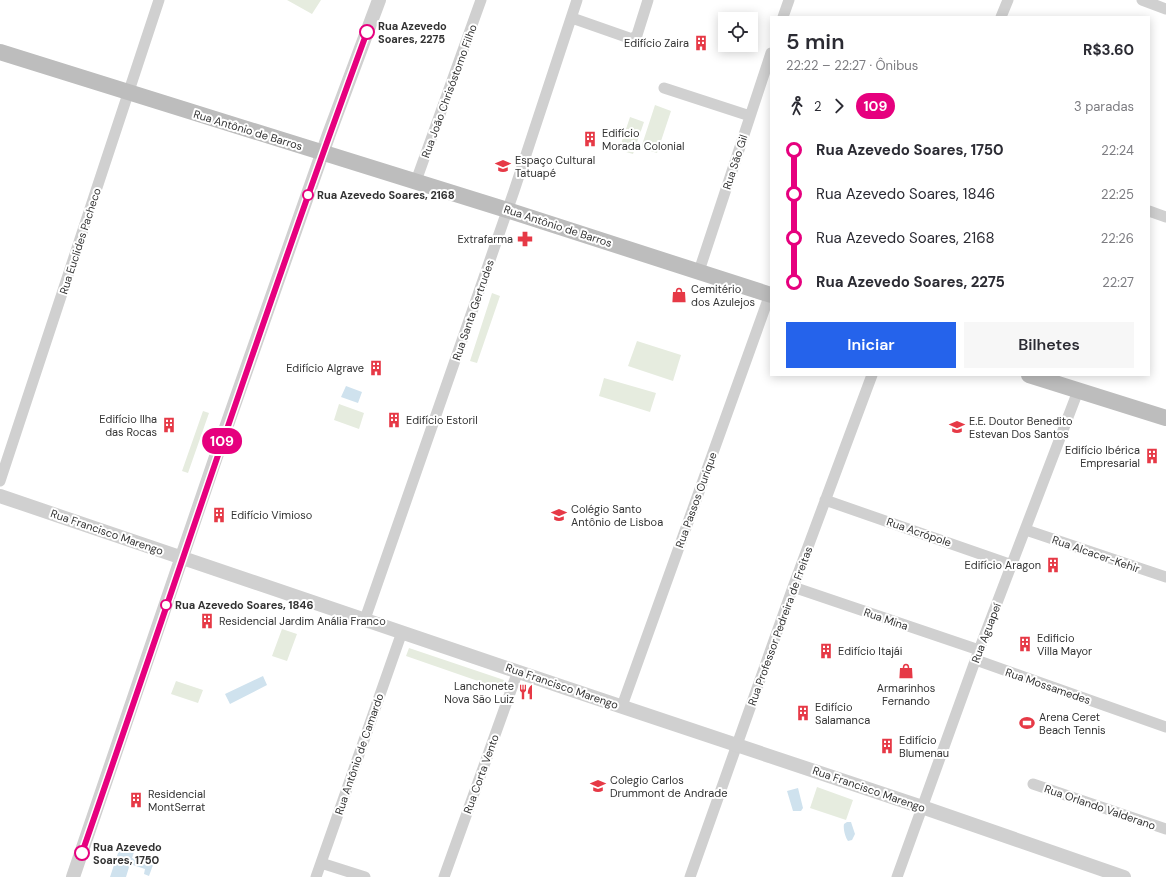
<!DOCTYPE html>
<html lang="pt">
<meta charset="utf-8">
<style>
:root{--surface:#fff;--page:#f7f7f7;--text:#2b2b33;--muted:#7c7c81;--accent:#2563eb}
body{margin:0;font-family:"DM Sans",sans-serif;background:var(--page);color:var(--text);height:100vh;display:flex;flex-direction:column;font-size:15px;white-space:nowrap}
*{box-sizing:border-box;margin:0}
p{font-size:13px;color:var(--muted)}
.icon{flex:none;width:22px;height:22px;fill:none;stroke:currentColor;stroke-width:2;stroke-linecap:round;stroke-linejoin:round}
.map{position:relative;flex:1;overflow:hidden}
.drawer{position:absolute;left:770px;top:16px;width:380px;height:360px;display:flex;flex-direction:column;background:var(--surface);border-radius:0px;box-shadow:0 2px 10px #0003}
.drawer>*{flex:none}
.badge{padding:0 8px;border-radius:13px;font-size:14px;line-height:26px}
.fabs{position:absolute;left:718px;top:12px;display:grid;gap:8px}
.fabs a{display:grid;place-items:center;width:40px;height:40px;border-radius:0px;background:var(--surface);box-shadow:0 2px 10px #0003;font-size:20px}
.map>.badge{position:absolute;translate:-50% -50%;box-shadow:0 0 0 2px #fff}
.legs{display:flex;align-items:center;gap:6px;height:44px;padding:0 16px;font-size:13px}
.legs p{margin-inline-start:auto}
.summary{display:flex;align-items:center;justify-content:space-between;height:68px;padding:0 16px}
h1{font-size:22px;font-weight:600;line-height:30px}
.cta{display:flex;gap:8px;margin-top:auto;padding:8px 16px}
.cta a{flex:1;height:46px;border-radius:0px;background:var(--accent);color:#fff;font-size:16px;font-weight:600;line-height:46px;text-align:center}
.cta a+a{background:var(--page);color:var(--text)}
ul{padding:0 16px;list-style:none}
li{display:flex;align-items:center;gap:14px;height:44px;font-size:15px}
li i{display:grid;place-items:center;width:6px;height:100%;margin:0 5px;background:currentColor}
li i::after{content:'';width:10px;height:10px;margin:-5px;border:3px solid;border-radius:50%;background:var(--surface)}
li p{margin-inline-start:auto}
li:first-child i{background:linear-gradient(#0000 50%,currentColor 0)}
li:last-child i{background:linear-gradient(currentColor 50%,#0000 0)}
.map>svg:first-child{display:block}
</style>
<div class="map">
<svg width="1166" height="877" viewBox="0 0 1166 877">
<rect width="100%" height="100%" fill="#fff"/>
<path fill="#e6ecdf" d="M287,0H321L312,14Z
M655,105L671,111L657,153L641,148Z
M630,117L644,122L633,154L619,150Z
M492,293L500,296L477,363L470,361Z
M637,341L681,355L673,381L628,366Z
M604,378L656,393L650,412L599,396Z
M339,404L364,413L359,429L334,420Z
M203,411L209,413L188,473L182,471Z
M282,629L297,634L287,661L272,656Z
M409,648L504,680L501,689L406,656Z
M176,681L203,690L198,703L171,694Z
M817,787L853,800L846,820L810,808Z"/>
<path fill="#cfe2ee" d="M346,386L362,392L358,403L341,397Z
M263,676L267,685L230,704L225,694Z
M798,788L803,808L801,811H793L787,791Z
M847,822H851L855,834L852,840L848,841C845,837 843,828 844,824Z
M120,847L134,852L132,858L153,865L149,876L144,874L145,869L130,864L126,877H110Z"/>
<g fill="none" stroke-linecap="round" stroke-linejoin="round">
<path stroke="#d0d0d0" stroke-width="11" d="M1142,0L1166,9
M783,17L789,0
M1001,17L1008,0
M572,18L632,39L637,35L648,0
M664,88L750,116
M416,181L481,0
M1149,211L1166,217
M699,271L771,53
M0,481L159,0
M825,500L1012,565
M1026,530L1166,577
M793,587L979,650
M365,619L514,191L577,0
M976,660L1166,727
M622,706L770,294
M1033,784L1166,829
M321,863L365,877
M316,877L402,632
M444,877L518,671
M690,877L793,587L872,375
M897,877L979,650L1078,391"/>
<path stroke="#d0d0d0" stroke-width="14" d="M0,496L563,687L922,807L1124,877
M73,877L221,442L329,134L379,0"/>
<path stroke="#bdbdbd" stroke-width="16" d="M0,52L507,210L771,295
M1029,375L1166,418"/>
</g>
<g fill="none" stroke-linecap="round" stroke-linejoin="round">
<g stroke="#fff" stroke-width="9">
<path id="line-1" d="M82,853C177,579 267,304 367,32"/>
</g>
<use href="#line-1" stroke="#e6007e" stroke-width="6"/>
</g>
<defs>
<g id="building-bare" transform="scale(1.2)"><path d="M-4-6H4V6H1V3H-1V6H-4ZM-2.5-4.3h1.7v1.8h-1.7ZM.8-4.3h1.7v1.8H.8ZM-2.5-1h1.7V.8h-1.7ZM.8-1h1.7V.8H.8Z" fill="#e63946" stroke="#fff" stroke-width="2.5" paint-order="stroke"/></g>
<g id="university-bare" transform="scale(1.2)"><path d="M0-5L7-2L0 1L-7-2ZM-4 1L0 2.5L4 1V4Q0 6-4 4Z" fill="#e63946" stroke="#fff" stroke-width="2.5" paint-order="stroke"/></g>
<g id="pharmacy-bare" transform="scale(1.2)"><path d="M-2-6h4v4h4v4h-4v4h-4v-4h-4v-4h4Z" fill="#e63946" stroke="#fff" stroke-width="2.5" paint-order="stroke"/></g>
<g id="shop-bare" transform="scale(1.2)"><path d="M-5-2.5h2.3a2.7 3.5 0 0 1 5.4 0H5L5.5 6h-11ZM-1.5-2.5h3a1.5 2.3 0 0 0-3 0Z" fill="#e63946" stroke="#fff" stroke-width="2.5" paint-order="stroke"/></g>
<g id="school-bare" transform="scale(1.2)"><path d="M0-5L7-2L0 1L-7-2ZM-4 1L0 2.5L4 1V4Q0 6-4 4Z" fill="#e63946" stroke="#fff" stroke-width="2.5" paint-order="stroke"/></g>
<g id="restaurant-bare" transform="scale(1.2)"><path d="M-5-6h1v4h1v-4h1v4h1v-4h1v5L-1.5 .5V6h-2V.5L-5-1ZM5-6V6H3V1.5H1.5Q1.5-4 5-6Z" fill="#e63946" stroke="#fff" stroke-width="2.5" paint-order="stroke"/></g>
<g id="stadium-bare" transform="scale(1.2)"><path d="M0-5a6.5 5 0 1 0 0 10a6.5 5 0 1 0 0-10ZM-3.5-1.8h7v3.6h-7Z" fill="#e63946" stroke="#fff" stroke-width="2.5" paint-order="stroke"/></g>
</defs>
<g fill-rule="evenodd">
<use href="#building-bare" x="701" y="43"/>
<use href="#building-bare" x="590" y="139"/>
<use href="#university-bare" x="503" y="166"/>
<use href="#pharmacy-bare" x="525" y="239"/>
<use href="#shop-bare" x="679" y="295"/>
<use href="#building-bare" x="376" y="368"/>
<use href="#building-bare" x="394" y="420"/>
<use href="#building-bare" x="169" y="425"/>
<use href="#school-bare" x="957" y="427"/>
<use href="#building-bare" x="1152" y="456"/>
<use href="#building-bare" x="219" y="515"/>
<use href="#school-bare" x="559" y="515"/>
<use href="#building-bare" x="1053" y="565"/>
<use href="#building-bare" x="207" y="621"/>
<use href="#building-bare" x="1025" y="644"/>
<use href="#building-bare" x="826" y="651"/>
<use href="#shop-bare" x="906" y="671"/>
<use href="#restaurant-bare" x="526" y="692"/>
<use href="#building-bare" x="803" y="713"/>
<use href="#stadium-bare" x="1027" y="723"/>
<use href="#building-bare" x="887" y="746"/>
<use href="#school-bare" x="598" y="786"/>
<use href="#building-bare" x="136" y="800"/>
</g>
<g fill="#fff" stroke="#e6007e" stroke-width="2">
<circle cx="367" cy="32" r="7"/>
<circle cx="308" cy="195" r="5"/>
<circle cx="166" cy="605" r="5"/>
<circle cx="82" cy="853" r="7"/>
</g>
<g text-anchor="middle" stroke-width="4" stroke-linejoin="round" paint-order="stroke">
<g font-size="11" font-weight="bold" fill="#333" stroke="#fff" text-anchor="start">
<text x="378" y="30">Rua Azevedo<tspan x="378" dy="13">Soares, 2275</tspan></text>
<text x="317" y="199">Rua Azevedo Soares, 2168</text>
<text x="175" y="609">Rua Azevedo Soares, 1846</text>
<text x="93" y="851">Rua Azevedo<tspan x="93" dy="13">Soares, 1750</tspan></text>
</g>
<g font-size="11" fill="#333" stroke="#fff" text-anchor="start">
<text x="689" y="47" text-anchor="end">Edifício Zaira</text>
<text x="602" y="137">Edifício<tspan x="602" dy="13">Morada Colonial</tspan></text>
<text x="515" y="164">Espaço Cultural<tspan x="515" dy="13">Tatuapé</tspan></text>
<text x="513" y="243" text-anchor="end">Extrafarma</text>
<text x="691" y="293">Cemitério<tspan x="691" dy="13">dos Azulejos</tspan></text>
<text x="364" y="372" text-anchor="end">Edifício Algrave</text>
<text x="157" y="423" text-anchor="end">Edifício Ilha<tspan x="157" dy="13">das Rocas</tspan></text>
<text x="406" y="424">Edifício Estoril</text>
<text x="969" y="425">E.E. Doutor Benedito<tspan x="969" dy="13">Estevan Dos Santos</tspan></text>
<text x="1140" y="454" text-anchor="end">Edifício Ibérica<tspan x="1140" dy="13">Empresarial</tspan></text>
<text x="571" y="513">Colégio Santo<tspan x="571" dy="13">Antônio de Lisboa</tspan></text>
<text x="231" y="519">Edifício Vimioso</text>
<text x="1041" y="569" text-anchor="end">Edifício Aragon</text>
<text x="219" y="625">Residencial Jardim Anália Franco</text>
<text x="1037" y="642">Edificio<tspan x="1037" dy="13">Villa Mayor</tspan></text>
<text x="838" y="655">Edifício Itajái</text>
<text x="514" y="690" text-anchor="end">Lanchonete<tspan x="514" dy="13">Nova São Luiz</tspan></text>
<text x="906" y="692" text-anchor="middle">Armarinhos<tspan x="906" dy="13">Fernando</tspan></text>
<text x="815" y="711">Edifício<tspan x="815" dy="13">Salamanca</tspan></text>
<text x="1039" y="721">Arena Ceret<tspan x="1039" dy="13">Beach Tennis</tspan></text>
<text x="899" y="744">Edifício<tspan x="899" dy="13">Blumenau</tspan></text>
<text x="610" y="784">Colegio Carlos<tspan x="610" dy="13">Drummont de Andrade</tspan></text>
<text x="148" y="798">Residencial<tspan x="148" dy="13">MontSerrat</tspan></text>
</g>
<g font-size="11" fill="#333" stroke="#fff">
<text transform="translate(449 91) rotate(-70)" y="4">Rua João Chrisóstomo Filho</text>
<text transform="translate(248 130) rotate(17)" y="4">Rua Antônio de Barros</text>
<text transform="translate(735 162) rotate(-72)" y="4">Rua São Gil</text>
<text transform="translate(558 226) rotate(18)" y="4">Rua Antônio de Barros</text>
<text transform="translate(80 241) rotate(-72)" y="4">Rua Euclides Pacheco</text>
<text transform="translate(473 310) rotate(-71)" y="4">Rua Santa Gertrudes</text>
<text transform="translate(696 500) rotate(-70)" y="4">Rua Passos Ourique</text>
<text transform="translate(107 532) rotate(19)" y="4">Rua Francisco Marengo</text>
<text transform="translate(919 532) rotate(19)" y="4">Rua Acrópole</text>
<text transform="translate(1096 554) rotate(19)" y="4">Rua Alcacer-Kehir</text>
<text transform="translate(886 619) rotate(19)" y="4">Rua Mina</text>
<text transform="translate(780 626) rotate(-70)" y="4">Rua Professor Pedreira de Freitas</text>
<text transform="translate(986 633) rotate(-69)" y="4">Rua Aguapeí</text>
<text transform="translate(562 686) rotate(19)" y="4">Rua Francisco Marengo</text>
<text transform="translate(1048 686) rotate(19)" y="4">Rua Mossamedes</text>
<text transform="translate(359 754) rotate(-71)" y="4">Rua Antônio de Camardo</text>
<text transform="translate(481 774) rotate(-70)" y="4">Rua Corta Vento</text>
<text transform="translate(869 789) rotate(19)" y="4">Rua Francisco Marengo</text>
<text transform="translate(1100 807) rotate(19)" y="4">Rua Orlando Valderano</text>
</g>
</g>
</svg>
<div class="fabs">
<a><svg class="icon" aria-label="locate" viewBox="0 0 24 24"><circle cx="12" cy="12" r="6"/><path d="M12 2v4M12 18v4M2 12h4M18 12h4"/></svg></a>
</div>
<b class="badge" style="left:222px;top:441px;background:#e6007e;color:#fff">109</b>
<section class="drawer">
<div class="summary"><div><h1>5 min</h1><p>22:22 – 22:27 · Ônibus</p></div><b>R$3.60</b></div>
<div class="legs"><svg class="icon" aria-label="walk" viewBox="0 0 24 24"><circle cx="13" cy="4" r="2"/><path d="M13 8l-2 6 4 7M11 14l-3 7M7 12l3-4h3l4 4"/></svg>2<svg class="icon" aria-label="forward" viewBox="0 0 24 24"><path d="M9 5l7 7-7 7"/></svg><b class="badge" style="background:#e6007e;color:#fff">109</b><p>3 paradas</p></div>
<ul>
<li><i style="color:#e6007e"></i><b>Rua Azevedo Soares, 1750</b><p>22:24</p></li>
<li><i style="color:#e6007e"></i><span>Rua Azevedo Soares, 1846</span><p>22:25</p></li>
<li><i style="color:#e6007e"></i><span>Rua Azevedo Soares, 2168</span><p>22:26</p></li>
<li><i style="color:#e6007e"></i><b>Rua Azevedo Soares, 2275</b><p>22:27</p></li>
</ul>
<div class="cta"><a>Iniciar</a><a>Bilhetes</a></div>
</section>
</div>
